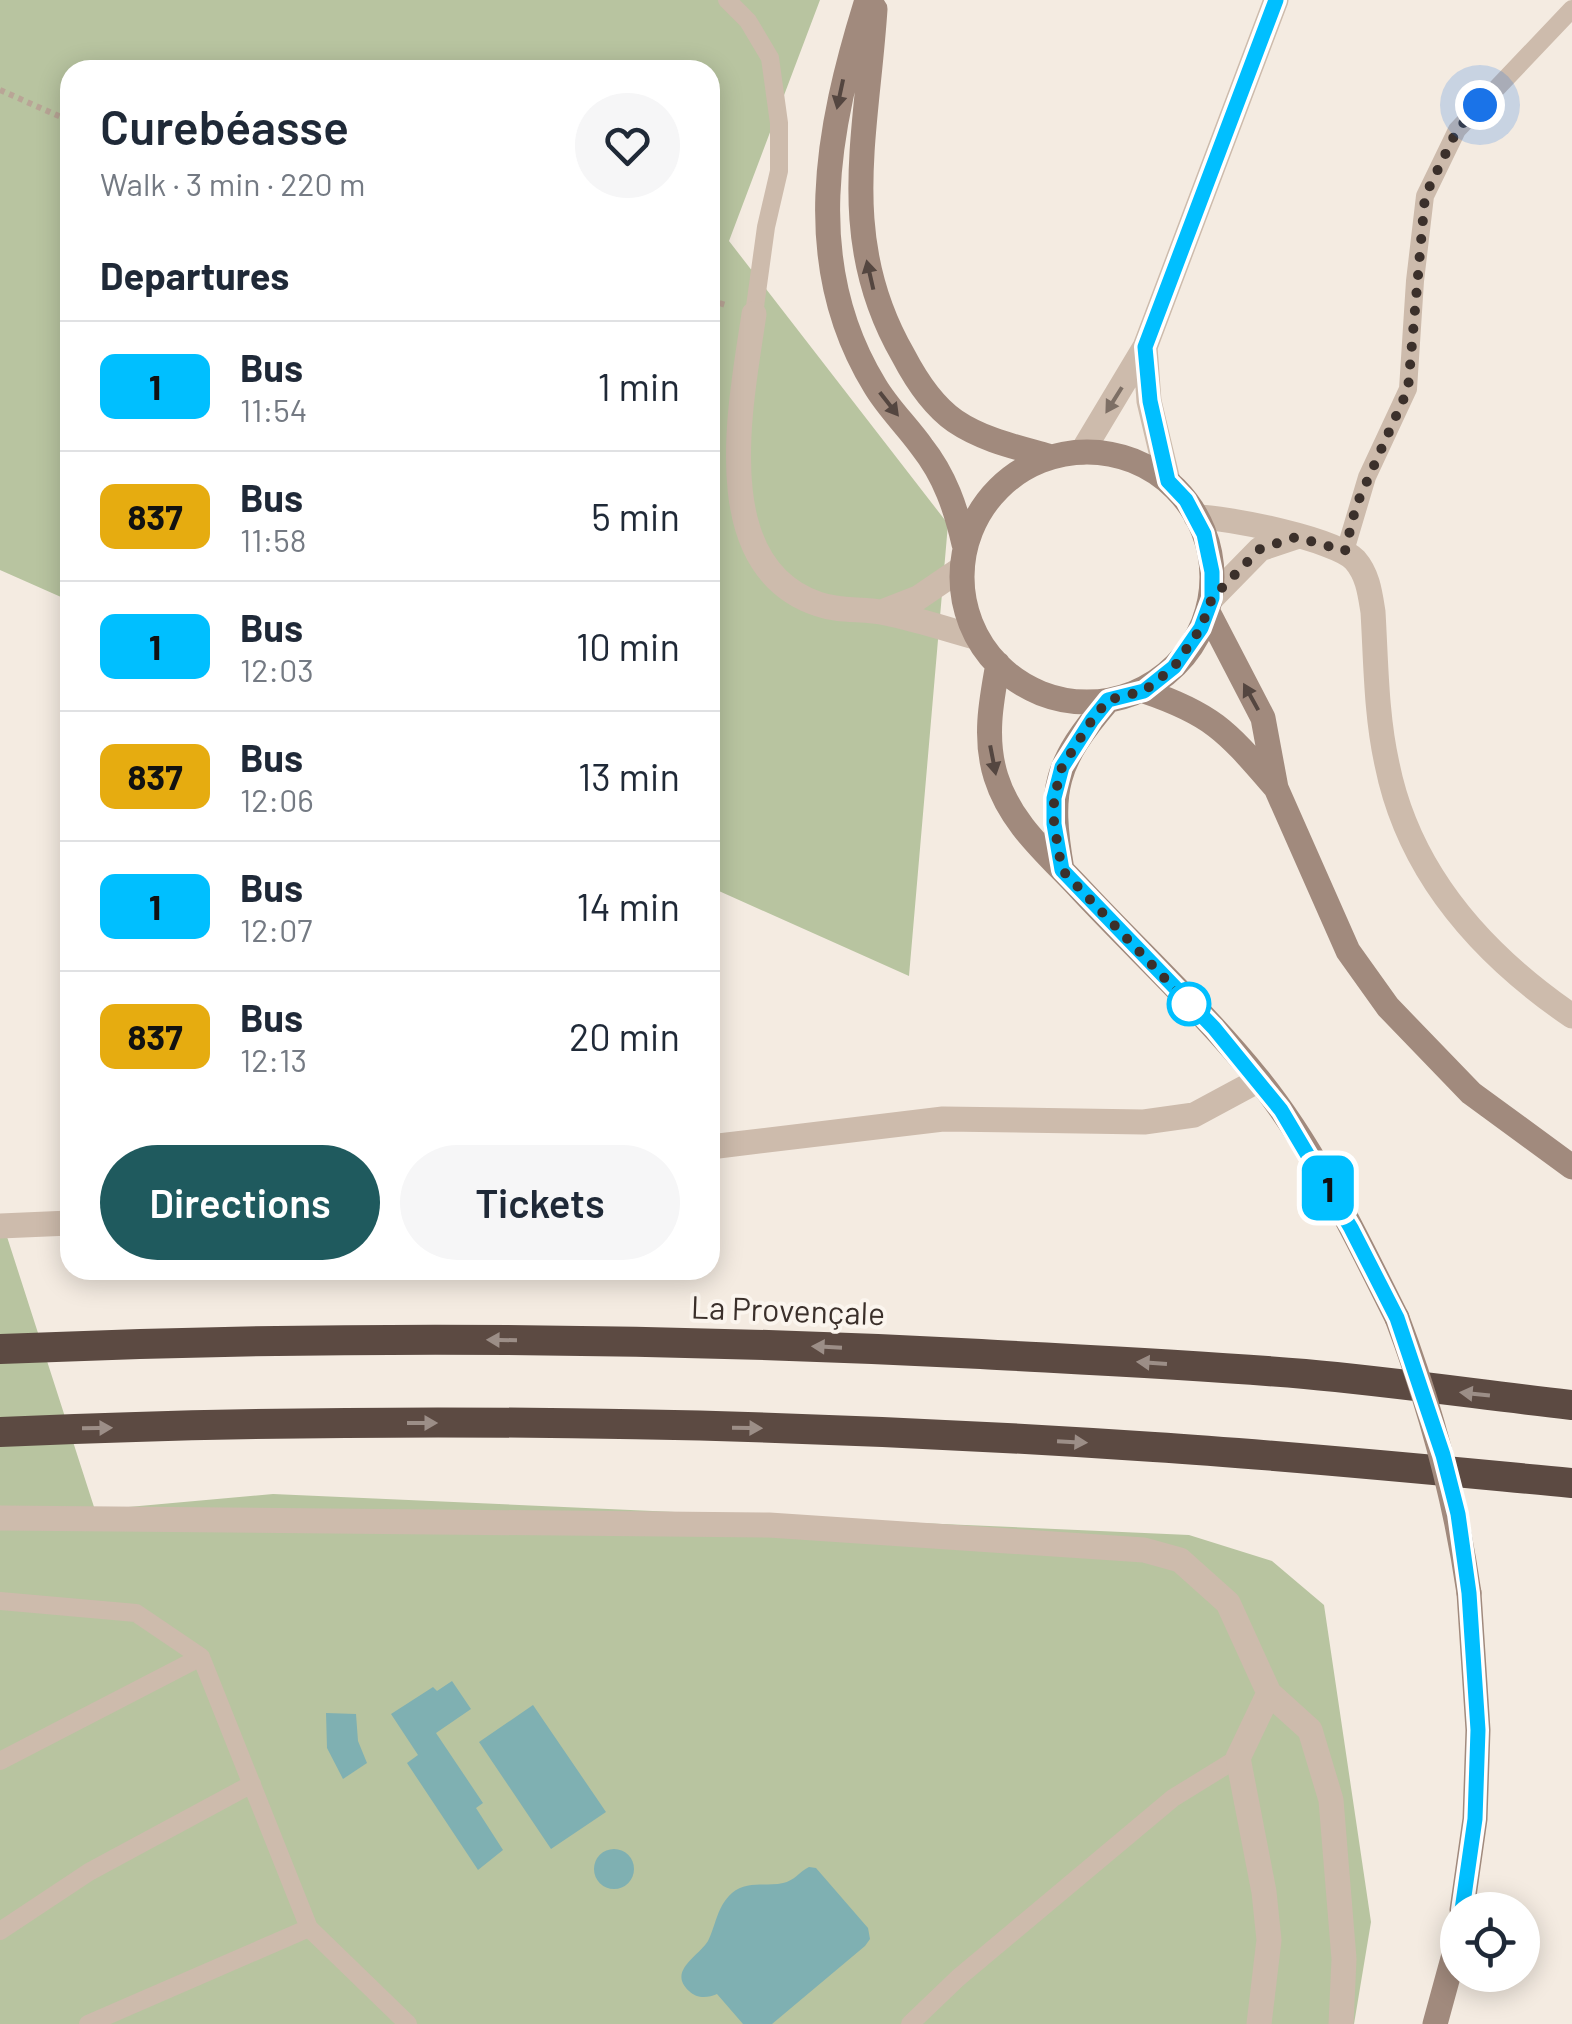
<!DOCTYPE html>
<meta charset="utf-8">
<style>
:root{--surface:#fff;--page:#f6f6f7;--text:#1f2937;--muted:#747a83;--line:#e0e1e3;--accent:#1f5a5e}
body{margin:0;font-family:Barlow,sans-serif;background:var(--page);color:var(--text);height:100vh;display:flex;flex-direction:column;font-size:38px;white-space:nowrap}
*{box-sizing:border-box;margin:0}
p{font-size:32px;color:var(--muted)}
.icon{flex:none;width:55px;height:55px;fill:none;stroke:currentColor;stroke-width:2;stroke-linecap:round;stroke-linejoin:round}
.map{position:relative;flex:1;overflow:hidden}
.drawer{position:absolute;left:60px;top:60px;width:660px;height:1220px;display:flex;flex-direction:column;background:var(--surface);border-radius:30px;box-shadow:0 5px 25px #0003}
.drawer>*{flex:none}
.badge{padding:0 20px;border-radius:15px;font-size:35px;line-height:65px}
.fabs{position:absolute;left:1440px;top:1892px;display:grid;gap:20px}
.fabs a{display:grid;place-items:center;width:100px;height:100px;border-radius:50%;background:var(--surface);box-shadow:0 5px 25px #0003;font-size:50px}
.you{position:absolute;width:50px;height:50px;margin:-25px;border:8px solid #fff;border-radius:50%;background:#1a73e8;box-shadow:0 0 0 15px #1a73e833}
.map>.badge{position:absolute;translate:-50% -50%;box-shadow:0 0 0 5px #fff}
h2{padding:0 40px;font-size:38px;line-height:90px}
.round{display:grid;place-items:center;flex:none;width:105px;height:105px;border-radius:52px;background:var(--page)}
.head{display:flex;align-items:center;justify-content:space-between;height:170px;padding:0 40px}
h1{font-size:48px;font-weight:600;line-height:75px}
.action{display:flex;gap:20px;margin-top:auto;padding:20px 40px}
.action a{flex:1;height:115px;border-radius:60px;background:var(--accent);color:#fff;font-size:40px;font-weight:600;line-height:115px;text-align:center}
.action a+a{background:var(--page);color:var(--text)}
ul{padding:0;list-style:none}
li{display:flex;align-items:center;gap:30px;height:130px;padding:0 40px;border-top:2px solid var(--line)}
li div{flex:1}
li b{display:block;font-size:38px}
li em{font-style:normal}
li .badge{min-width:110px;font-weight:700;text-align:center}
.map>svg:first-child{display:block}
</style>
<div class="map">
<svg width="1572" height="2024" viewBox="0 0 1572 2024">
<rect width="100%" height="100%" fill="#f4ebe1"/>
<path fill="#b8c4a0" d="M0,0H820L729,241L948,524L909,976L710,887V70H70V601L0,570Z
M0,1215L95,1510L273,1494L1189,1535L1272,1561L1324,1605L1371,1922L1354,2024H0Z"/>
<path fill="#7fb0b2" d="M452,1681L471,1709L436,1733L483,1803L476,1808L503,1850L478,1870L407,1763L418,1755L391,1714L433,1687L437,1691Z
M533,1705L606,1812L551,1849L479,1742Z
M326,1713L356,1714L358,1741L367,1763L343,1779L327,1748Z
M594 1869a20 20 0 1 1 40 0a20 20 0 1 1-40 0Z
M809,1867L816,1868L868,1928L870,1939L865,1946L772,2024H743L717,1994C708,1998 697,1999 689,1991C667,1971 699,1956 708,1941C716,1925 717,1906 732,1893C747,1880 766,1887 783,1883C794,1881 799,1872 809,1867Z"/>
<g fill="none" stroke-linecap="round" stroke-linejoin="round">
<path stroke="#b9a596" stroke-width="6" stroke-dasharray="5 5" stroke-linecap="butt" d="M0,90L70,121
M710,300L729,306"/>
<path stroke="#cdbbac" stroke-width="18" d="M727,0L748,21L770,58L779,123V171L766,227L754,314
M1345,551L1367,477L1408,389L1415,281L1425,196L1457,130L1572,9
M0,1601L136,1613L201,1657
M0,1761L201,1657L309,1928L408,2024
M0,1931L89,1872L252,1784
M88,2024L309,1928
M910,2024L958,1978L1173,1798L1238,1758"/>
<path stroke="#cdbbac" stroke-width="25" d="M754,314C741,403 706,566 818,604C840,612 863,608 886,613C916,619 946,629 975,637
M1145,347L1149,401L1168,481
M1082,452L1145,347L1276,0
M1196,517C1226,517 1336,539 1355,560C1368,575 1370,593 1373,612C1376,662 1376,715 1387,764C1409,874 1483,955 1572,1016
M1212,598L1260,549L1296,537
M882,612L918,598L962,568
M710,1147L943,1119L1144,1122L1194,1115L1259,1080
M0,1226L70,1223
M0,1518L769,1525L1144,1550L1180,1560L1228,1603L1269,1693L1310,1730L1331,1800L1344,1959L1341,2024
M1259,2024L1269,1940L1264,1892L1238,1758L1269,1693"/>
<path stroke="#a18a7d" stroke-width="25" d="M867,0C827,128 800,264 875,386C888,408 907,426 922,447C945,476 956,509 964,544
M875,9C867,133 836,239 903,355C916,380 932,405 955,421C983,440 1016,447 1048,456
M962 577a125 125 0 1 1 250 0a125 125 0 1 1-250 0Z
M1208,612L1263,718L1276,788L1348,951L1388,1007L1471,1093L1572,1167
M998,664C991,702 984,739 996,777C1011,825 1049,855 1082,891C1141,954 1205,1013 1259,1080C1316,1151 1356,1237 1397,1318
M1144,691C1215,715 1228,733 1276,788
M1062,870C1048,789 1055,763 1108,701
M1462,1910L1475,1819L1478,1730L1469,1593
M1435,2024L1458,1940"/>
<path stroke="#5c4a42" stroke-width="30" d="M0,1349C327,1335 654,1337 981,1354C1089,1360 1197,1365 1305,1374C1394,1382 1483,1395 1572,1405
M0,1432C384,1415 771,1421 1154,1447C1294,1456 1433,1470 1572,1483"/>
<path stroke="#a18a7d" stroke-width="25" d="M1397,1318C1431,1408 1455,1497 1469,1593"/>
</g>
<defs><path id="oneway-solid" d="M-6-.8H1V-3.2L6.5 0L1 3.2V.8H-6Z" transform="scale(2.5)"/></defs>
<g fill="#544640">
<use href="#oneway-solid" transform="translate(840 94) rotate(102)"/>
<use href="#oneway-solid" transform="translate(870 275) rotate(-103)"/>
<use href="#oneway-solid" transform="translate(889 404) rotate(52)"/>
<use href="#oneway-solid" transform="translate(1251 697) rotate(-119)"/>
<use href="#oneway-solid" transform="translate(993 760) rotate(79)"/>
</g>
<use fill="#7d6f65" href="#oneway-solid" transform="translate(1114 400) rotate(122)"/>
<g fill="#9c8e87">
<use href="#oneway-solid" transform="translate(502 1340) rotate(-179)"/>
<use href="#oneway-solid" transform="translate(827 1347) rotate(-177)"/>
<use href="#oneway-solid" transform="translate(1152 1363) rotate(-176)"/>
<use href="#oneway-solid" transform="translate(1475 1394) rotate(-174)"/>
<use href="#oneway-solid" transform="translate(422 1423)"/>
<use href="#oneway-solid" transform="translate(97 1428) rotate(-1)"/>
<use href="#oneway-solid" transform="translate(747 1428) rotate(1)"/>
<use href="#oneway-solid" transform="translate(1072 1442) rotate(3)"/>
</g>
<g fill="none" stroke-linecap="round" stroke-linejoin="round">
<g stroke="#fff" stroke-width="22">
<path id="line" d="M1276,0L1145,347L1150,401L1168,481L1186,500L1204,534L1212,572V598L1201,628L1174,667L1144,691L1108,700L1092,720L1062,767L1054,798V824L1062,870L1214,1028L1281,1110L1351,1228L1397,1318L1443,1455L1458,1514L1469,1593L1478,1730L1475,1819L1462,1910"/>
</g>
<use href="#line" stroke="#00bfff" stroke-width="15"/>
<path stroke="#3b302b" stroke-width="10" stroke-dasharray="0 18" d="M1189,1004L1062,870L1054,824V798L1062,767L1092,720L1108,700L1144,691L1174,667L1201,628L1212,598L1260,549L1296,537L1345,551L1356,506L1408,389L1425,196L1457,130L1480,105"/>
</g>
<circle fill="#fff" stroke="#00bfff" stroke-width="5" cx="1189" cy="1004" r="20"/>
<g text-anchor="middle" stroke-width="8" stroke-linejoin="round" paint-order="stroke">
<g font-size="32" fill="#3b302b" stroke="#fbf5ee">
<text transform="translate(788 1311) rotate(2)" y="11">La Provençale</text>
</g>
</g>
</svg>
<div class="fabs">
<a><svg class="icon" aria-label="locate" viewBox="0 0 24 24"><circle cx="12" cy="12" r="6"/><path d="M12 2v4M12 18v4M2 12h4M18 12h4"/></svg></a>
</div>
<div class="you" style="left:1480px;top:105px"></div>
<b class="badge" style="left:1328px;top:1188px;background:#00bfff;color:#111">1</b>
<section class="drawer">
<div class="head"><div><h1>Curebéasse</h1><p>Walk · 3 min · 220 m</p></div><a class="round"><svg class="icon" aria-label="heart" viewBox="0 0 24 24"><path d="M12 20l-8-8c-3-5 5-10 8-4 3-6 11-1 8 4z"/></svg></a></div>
<h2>Departures</h2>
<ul>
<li><span class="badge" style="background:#00bfff;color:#111">1</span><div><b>Bus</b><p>11:54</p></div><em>1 min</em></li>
<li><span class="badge" style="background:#e6ac10;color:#111">837</span><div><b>Bus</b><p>11:58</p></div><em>5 min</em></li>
<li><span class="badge" style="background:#00bfff;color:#111">1</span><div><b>Bus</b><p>12:03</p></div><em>10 min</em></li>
<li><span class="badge" style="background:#e6ac10;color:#111">837</span><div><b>Bus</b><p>12:06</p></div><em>13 min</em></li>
<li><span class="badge" style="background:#00bfff;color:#111">1</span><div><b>Bus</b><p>12:07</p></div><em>14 min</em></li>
<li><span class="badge" style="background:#e6ac10;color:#111">837</span><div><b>Bus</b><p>12:13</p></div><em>20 min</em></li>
</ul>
<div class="action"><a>Directions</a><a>Tickets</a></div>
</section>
</div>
